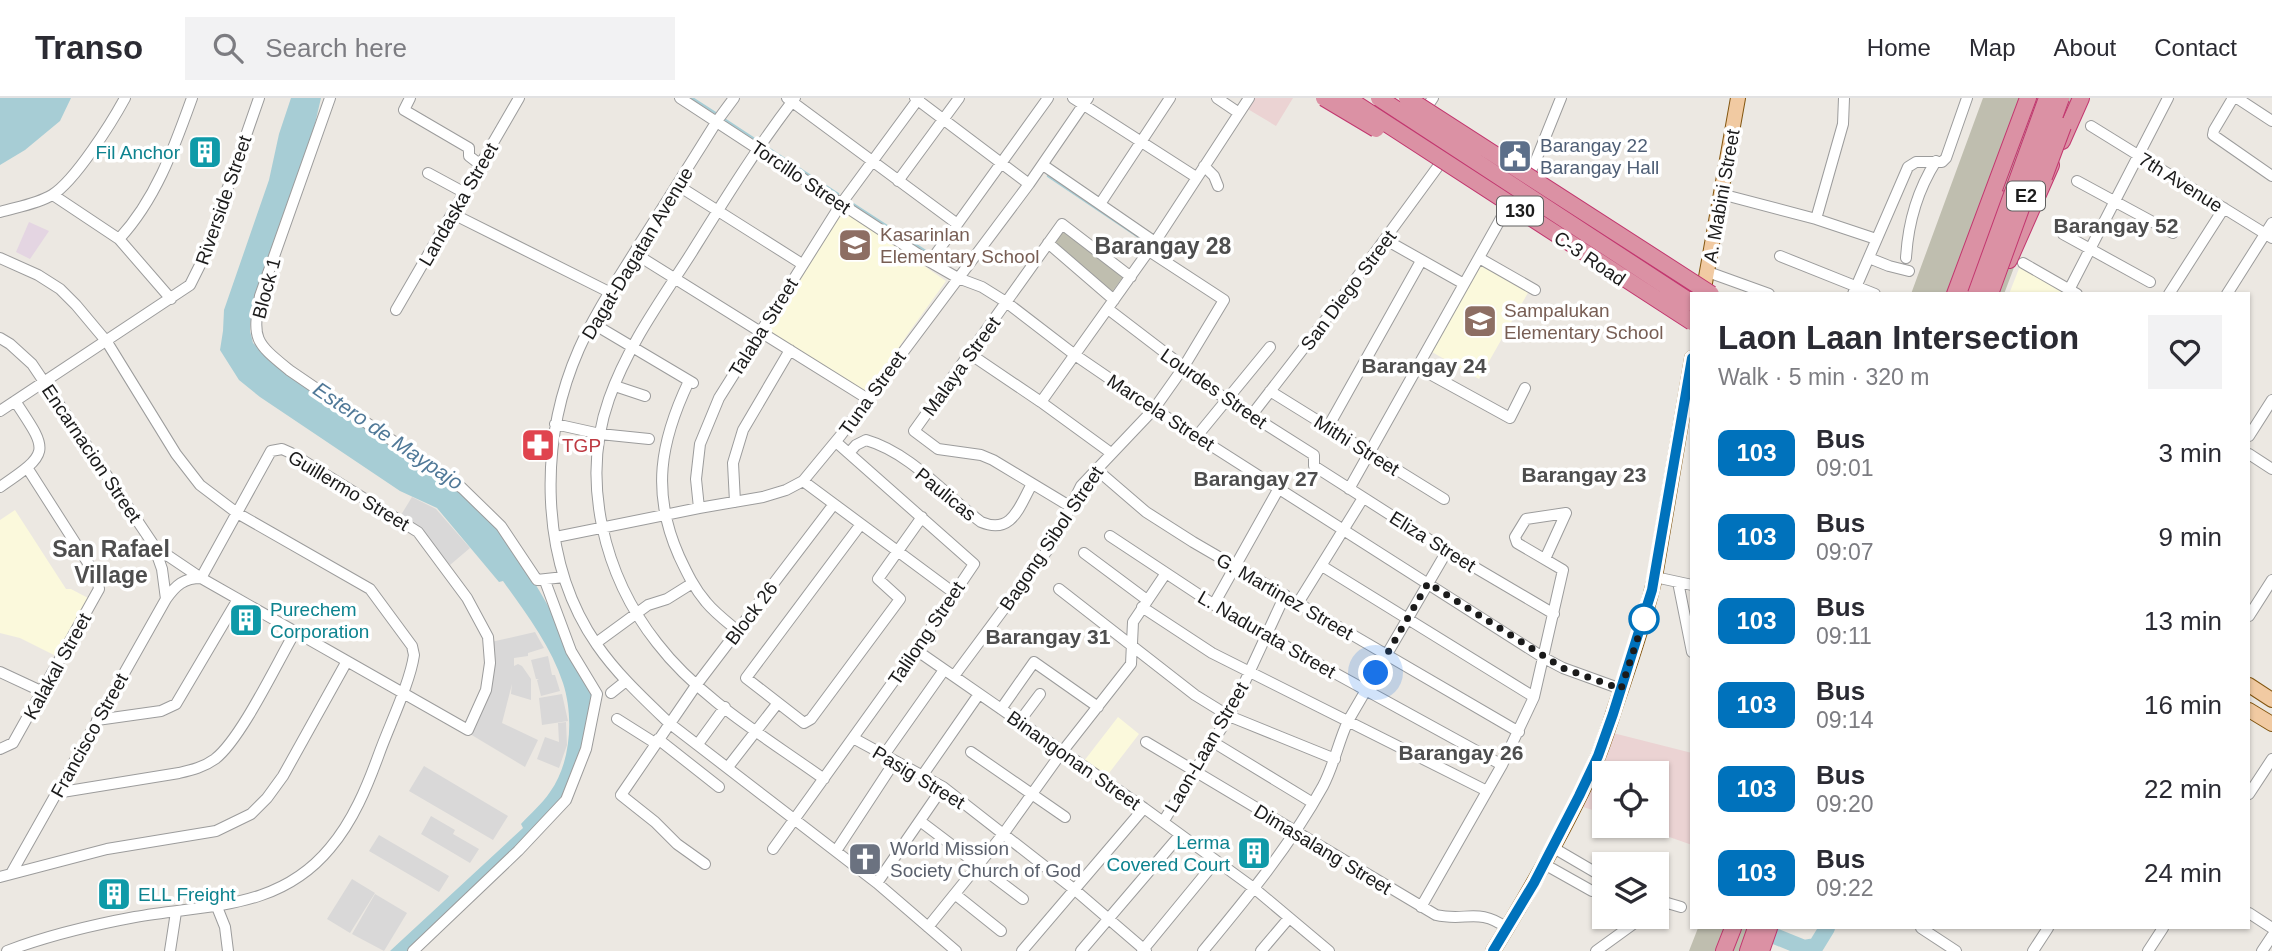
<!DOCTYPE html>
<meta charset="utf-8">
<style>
:root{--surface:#fff;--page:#f2f2f3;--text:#2b2b33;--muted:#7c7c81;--line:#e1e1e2}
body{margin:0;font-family:Helvetica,sans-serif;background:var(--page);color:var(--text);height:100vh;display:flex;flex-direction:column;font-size:26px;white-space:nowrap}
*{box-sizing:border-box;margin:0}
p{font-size:23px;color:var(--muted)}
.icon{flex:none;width:38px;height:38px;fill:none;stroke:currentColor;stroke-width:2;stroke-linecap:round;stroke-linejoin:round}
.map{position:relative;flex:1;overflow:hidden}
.details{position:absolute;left:1690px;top:194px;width:560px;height:637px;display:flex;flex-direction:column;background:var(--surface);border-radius:0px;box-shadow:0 2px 5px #0004}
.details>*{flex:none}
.badge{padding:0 14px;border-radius:10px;font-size:24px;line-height:46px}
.buttons{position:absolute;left:1592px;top:663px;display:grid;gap:14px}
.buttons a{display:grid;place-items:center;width:77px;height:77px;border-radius:0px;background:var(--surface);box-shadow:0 2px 5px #0004;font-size:35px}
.you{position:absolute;width:35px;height:35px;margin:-18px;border:5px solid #fff;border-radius:50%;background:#1a73e8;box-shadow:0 0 0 10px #1a73e833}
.map>.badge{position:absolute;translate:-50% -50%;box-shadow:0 0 0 4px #fff}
.round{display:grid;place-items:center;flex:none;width:74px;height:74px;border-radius:0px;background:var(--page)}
.overview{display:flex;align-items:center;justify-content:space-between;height:119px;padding:0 28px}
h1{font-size:33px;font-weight:800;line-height:52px}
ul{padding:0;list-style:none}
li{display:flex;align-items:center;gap:21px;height:84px;padding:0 28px}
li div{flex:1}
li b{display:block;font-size:26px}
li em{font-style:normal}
li .badge{min-width:77px;font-weight:700;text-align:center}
header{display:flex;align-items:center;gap:42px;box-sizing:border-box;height:98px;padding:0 35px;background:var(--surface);border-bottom:2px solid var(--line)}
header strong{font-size:33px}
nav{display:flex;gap:38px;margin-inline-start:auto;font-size:24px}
.search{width:490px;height:63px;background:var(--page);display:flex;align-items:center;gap:18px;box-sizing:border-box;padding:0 24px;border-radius:0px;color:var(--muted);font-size:26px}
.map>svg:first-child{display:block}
</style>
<header>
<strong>Transo</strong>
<div class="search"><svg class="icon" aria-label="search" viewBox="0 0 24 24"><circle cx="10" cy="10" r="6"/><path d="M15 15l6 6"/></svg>Search here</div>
<nav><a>Home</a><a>Map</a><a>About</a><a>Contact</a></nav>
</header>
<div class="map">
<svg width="2272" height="853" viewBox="0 0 2272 853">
<rect width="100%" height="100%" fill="#ece8e2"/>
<path fill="#d9d8d8" d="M412,399L436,411L470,450L450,467L417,427L401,417Z
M535,534L544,550L528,555V558L514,560V568L518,566L522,568L531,581V602L511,596L512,586L502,625L538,642L525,669L470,636L485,604L491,544Z
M548,558L552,577H555L560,593L541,598L537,582L539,581H536L531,562Z
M562,596L568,623L542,627L539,600Z
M566,624L567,647L559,670L537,661L545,639L559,644L558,625Z
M424,668L508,718L493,742L409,693Z
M431,718L455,732L453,736L479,751L470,765L421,736Z
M379,737L449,778L439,794L369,753Z
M352,781L375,795L350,835L327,821Z
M375,796L407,815L384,853L352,836Z"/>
<path fill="#ebd3d3" d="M1252,0H1293L1276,28L1246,10Z
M1613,635L1692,655V747L1638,728H1657V676H1605V716L1583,709Z"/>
<path fill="#e4d5e2" d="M29,124L49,133L30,161L16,154Z"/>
<path fill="#fbf9dc" d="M840,110L946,183L907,237L867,298L762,232Z
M1480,165L1529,193L1479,281L1432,254Z
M2020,168L2072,196H2009Z
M15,412L66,491H71L88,500L56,558L20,540L0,535V422Z
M1118,619L1139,636L1106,679L1084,663Z"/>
<path fill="#bfbeaf" d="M1983,0H2078L2004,196H1911Z
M1064,130L1125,176L1112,194L1052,145Z
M1698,830H1776L1768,853H1689Z"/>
<path fill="#a7cdd5" d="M0,0H71L60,23L25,52L0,67Z
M291,0H321L311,43L251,219L250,233L253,245L283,272L467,398C521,449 551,514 587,579L597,591L572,692L411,853H390L523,730L521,726C530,716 542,706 550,694C571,665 574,619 563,585C551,548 525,514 503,483L499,484L437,410L400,393L260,299L239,282L220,252L223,233L224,212L269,82L279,36Z"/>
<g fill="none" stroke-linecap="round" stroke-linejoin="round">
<path stroke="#a7cdd5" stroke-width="2.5" d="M692,0L717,16
M724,21L759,44
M765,48L838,96
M1048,78L1149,146
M850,104L927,154"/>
<path stroke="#a7cdd5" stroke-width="16" d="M1772,837L1804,850L1816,848L1827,830"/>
<g stroke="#9c9c9c" stroke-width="12">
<path id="minor" d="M330,0L260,198C252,242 255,244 289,272L462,390L501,428L537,482L564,479
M410,0L404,12L469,50V58L482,68
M680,0L930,164L958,180L982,189L1006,204L1075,257L1154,311L1544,560L1563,570L1621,591
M734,0L717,23C690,66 664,108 637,150C617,183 595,215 579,251C539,342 538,462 597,547C617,576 643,600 669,625L877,785L956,853
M787,0L956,125
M795,0C757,49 725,101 692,154C662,201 628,247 609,301C580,383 604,478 657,545C700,601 767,640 824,681
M915,0L1029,86
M1073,0L1196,79
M1217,0L1239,15
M2233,0L2214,32L2213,37L2272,78
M2237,0L2272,23
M2091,28L2272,140
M1406,40L1433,0
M1043,67L1155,144
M1204,68L1214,78L1218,88
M428,75L465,95
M898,83L959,0
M1524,83L1534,67L1561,0
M2077,83L2173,135
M677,87L802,166
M1721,96L1816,121L1876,141
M53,97L119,141L171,201
M1100,106L1170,0
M0,114C17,109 37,106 52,97C75,83 112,24 125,0
M453,116L609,194
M1816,121L1843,26L1844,0
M2063,136L2150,184
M119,141C156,101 174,50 192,0
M1386,142L1464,186
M1048,145L1114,202
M634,155L868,301
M1780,158L1875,196
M0,160L38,177L60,191L76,207L107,244L176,356L200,387L237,415L370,491L412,548L414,557C410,585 389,628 379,656C367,689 353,723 330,750C278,813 206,806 135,819C92,827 49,837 7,853
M1479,160L1535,192
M1869,160L1889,168L1909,173
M1906,160C1908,125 1917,93 1936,63
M930,164L1048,0
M2023,165L2077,196
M1708,174L1769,196
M2069,192L2168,0
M1853,196L1908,69L1916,64H1942L1946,60L1967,0
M2169,196L2224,110
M2227,196L2272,125
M1108,211L1227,302L1314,357V368L1447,453L1554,516
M396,212L519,0
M592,225L693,285
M0,240L10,246L32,266L155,449L201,480L468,632L486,592L490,565L488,539L467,500L418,434L291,355L282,351L271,353L201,480
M970,256L1041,304L1111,355
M1419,270L1510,320L1525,290
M689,283C660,344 651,395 679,458C687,475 694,490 706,504C715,515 727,524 738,533
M615,288L645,298
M1270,293L1444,401
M1041,304L1155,144L1249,0
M0,313L190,187L203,161L259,0
M1251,318L1330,216L1442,63
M555,326L600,336L649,341
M1328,329L1421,163
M1197,338L1270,249
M2249,338L2272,302
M849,355L856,347L866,342C911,355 945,397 981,424C1012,437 1019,409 1032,386
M2249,356L2272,371
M1096,371L1146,414L1193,444L1519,634
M803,383L954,495
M0,389C52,354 48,353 15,303
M1349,391L1509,106
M735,404L733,365L743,332L790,252
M1071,409L993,362L981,357L938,351L914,333L1062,126L1131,179
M699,410L696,381L700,346L719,300L841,106L919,0
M861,426L746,580L804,625L811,621L900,501L878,481L922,419
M1110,438L1231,518L1502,667
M556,439L699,410L763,399L786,392L803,383L841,337L1029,86L1088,0
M1084,455L1147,502
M1545,461L1566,415
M1322,468L1534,599
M1655,479L1692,487
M1678,484L1692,554
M1059,491L1195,597L1229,618L1335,661
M166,501C176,487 184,480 201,480
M1298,505L1363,400
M1214,506L1279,390
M1142,509L1212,555L1487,693
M2249,518L2272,482
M596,545L648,507L667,501L691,486
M916,552L1144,710L1255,791L1329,853
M0,574L43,594
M954,578L1052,446L1081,388L1154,311L1183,270L1224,202L1149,153
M611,595L626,583
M1001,611L1034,564L1098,609
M617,621L655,645
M97,622L161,613L176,606L238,501
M1019,624L1040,596
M853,640L943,689L1075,792L1146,853
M658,641L719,689
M1146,644L1436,817C1466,824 1478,809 1507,830
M1213,644L1313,705
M698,646L725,609
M0,651L13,645L99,491L97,479L28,371
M971,654L1065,719
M884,657L944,572
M728,669L777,606
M922,678L979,596
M56,695L179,675C192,672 204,669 215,661C241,641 277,565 295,534
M2249,696L2272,661
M920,723L1023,801
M1163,724L1229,618L1285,497
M1552,749L1605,780
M773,751L916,552L974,466L836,344
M836,753L895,663
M705,766L677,746L655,724L621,697L697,586L834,406
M1544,766L1592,793
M12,774L166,501L162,471L155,451
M0,779L107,751L216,733L251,716L267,700L283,678L347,563
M877,785L943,689
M956,797L1001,833
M217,809L225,829L228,853
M1421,809L1502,667L1534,599L1563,472L1517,445L1515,439L1526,421L1566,415
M1657,809L1664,804L1681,809
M2249,815L2272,830
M928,829L1004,735L1062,654L1131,566L1133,524L1166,475
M1921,830L1956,853
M170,853L176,814
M413,853L518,753L566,702L586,651L597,596L571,553L545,483
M1022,853L1144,710
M1081,853L1180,737
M1142,853L1216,763
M1203,853C1246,801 1290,748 1323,688C1334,667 1338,645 1348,623L1447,453
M1261,853L1289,820
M1596,853L1643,819
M2033,853L2048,830
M2148,853L2163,830
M2262,853L2272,838"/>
</g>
<g stroke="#835610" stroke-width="16">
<path id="major" d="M1703,196L1738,0
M2249,587L2272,602
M2249,612L2272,626
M1493,853C1531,791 1568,727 1597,661C1607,637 1614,611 1623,586C1635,550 1647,515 1655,479L1692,260"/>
</g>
<g stroke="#c2376f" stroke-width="18">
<path id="highway" d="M2062,43L2081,0
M2009,162L2051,67
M1955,196L2028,0
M1968,196L2001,101
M1724,853L1733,830
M1748,853L1756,830
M1761,853L1769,830"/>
</g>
<use href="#minor" stroke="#fff" stroke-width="10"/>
<use href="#major" stroke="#f1caa2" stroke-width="14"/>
<use href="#highway" stroke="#db91a4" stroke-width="16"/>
<g stroke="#c2376f" stroke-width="18" stroke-linecap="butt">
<path id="highway-bridge" d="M1324,0L1376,31
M1347,0L1692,224
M1379,0L1692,205
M1407,0L1711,196
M2044,79L2063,28
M1976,196L2047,0
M1990,196L2061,0"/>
</g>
<use href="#highway-bridge" stroke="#db91a4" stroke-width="16"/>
</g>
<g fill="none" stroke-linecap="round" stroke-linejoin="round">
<g stroke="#fff" stroke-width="16">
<path id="line" d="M1493,853L1534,785L1579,698L1598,658L1613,616L1652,492L1692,260"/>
</g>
<use href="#line" stroke="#0072bc" stroke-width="10"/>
<path stroke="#1b1b1b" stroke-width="7" stroke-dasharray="0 12.6" d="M1376,575L1428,485L1563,570L1621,591L1644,521"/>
</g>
<defs>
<g id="building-square" transform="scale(1.75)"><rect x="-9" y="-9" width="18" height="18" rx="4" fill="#0f9aa8" stroke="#fff"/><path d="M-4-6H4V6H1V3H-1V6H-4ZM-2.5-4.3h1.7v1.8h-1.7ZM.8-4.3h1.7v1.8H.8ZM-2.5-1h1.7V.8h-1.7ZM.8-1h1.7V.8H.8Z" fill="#fff"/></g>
<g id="civic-square" transform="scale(1.75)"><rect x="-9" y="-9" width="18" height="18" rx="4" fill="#5c6f8a" stroke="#fff"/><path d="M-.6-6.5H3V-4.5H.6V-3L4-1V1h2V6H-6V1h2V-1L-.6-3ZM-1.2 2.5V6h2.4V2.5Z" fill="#fff"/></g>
<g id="school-square" transform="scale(1.75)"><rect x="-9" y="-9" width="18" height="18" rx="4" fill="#8d6e63" stroke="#fff"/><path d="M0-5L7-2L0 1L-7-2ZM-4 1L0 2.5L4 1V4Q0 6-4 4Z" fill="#fff"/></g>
<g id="pharmacy-square" transform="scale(1.75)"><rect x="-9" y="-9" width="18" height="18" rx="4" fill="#e0444e" stroke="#fff"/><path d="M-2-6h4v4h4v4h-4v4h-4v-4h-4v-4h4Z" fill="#fff"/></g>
<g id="church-square" transform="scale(1.75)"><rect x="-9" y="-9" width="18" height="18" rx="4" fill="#6b7280" stroke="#fff"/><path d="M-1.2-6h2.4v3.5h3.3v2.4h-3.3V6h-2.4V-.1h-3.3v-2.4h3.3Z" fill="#fff"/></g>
</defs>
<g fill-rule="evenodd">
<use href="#building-square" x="205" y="54"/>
<use href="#civic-square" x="1515" y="58"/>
<use href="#school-square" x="855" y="147"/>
<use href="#school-square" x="1480" y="223"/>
<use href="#pharmacy-square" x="538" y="347"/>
<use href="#building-square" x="246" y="522"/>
<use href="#building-square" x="1254" y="755"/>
<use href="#church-square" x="865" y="761"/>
<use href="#building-square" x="114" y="796"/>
</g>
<circle fill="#fff" stroke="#0072bc" stroke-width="3.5" cx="1644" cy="521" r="14"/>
<g text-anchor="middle" stroke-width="7" stroke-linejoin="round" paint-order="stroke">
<g fill="#fff" stroke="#5f5f5f" stroke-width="2">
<rect x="2007" y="83.5" width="38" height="29" rx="5"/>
<rect x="1497" y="98.5" width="46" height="29" rx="5"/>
</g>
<g font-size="18" font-weight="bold" fill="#1b1b1b">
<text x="2026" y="104">E2</text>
<text x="1520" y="119">130</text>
</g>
<g font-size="19" fill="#4e5e75" stroke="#fff" text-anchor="start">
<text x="1540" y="54">Barangay 22<tspan x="1540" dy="22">Barangay Hall</tspan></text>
</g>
<g font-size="19" fill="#0d838f" stroke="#fff" text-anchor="end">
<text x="180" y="61">Fil Anchor</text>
<text x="270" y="518" text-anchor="start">Purechem<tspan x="270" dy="22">Corporation</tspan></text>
<text x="1230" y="751">Lerma<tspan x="1230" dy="22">Covered Court</tspan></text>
<text x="138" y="803" text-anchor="start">ELL Freight</text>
</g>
<g font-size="19" fill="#1b1b1b" stroke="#fff">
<text transform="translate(801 79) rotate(34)" y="7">Torcillo Street</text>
<text transform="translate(2181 84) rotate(32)" y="7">7th Avenue</text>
<text transform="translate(1721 98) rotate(-80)" y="7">A. Mabini Street</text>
<text transform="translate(223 102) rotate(-71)" y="7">Riverside Street</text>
<text transform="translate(458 106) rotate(-60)" y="7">Landaska Street</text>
<text transform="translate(637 155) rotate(-59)" y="7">Dagat-Dagatan Avenue</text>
<text transform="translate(1590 160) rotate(34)" y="7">C-3 Road</text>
<text transform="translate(266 190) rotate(-75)" y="7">Block 1</text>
<text transform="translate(1348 192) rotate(-53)" y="7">San Diego Street</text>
<text transform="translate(763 229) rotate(-58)" y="7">Talaba Street</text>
<text transform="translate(961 268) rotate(-54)" y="7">Malaya Street</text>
<text transform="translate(1214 290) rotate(35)" y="7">Lourdes Street</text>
<text transform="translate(872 295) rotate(-54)" y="7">Tuna Street</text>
<text transform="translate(1161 314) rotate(33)" y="7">Marcela Street</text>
<text transform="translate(1357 347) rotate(32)" y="7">Mithi Street</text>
<text transform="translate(92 355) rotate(56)" y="7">Encarnacion Street</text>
<text transform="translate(349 392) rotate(31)" y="7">Guillermo Street</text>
<text transform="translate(946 396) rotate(39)" y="7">Paulicas</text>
<text transform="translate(1051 440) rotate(-56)" y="7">Bagong Sibol Street</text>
<text transform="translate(1433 443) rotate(32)" y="7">Eliza Street</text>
<text transform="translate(1285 498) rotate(30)" y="7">G. Martinez Street</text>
<text transform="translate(751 515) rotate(-53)" y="7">Block 26</text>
<text transform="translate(926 535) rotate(-56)" y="7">Talilong Street</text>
<text transform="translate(1267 536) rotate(30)" y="7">L. Nadurata Street</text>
<text transform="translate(57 568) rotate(-61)" y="7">Kalakal Street</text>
<text transform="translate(89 637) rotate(-61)" y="7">Francisco Street</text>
<text transform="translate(1206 649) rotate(-60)" y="7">Laon-Laan Street</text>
<text transform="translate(1074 662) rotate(35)" y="7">Binangonan Street</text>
<text transform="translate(919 679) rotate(31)" y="7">Pasig Street</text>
<text transform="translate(1323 751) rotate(31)" y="7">Dimasalang Street</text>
</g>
<g font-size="19" fill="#785e54" stroke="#fff" text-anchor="start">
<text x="880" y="143">Kasarinlan<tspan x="880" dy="22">Elementary School</tspan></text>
<text x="1504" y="219">Sampalukan<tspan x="1504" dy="22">Elementary School</tspan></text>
</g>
<g font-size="19" fill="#be3a42" stroke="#fff" text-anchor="start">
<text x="562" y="354">TGP</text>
</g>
<g font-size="19" fill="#5b616d" stroke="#fff" text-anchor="start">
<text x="890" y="757">World Mission<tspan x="890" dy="22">Society Church of God</tspan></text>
</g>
<g font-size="21" font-weight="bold" fill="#4e4e4e" stroke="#fff">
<text x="2116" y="135">Barangay 52</text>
<text x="1424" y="275">Barangay 24</text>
<text x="1584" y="384">Barangay 23</text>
<text x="1256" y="388">Barangay 27</text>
<text x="1048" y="546">Barangay 31</text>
<text x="1461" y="662">Barangay 26</text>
</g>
<g font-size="21" font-style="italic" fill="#507998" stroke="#fff">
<text transform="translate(388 338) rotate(34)" y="7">Estero de Maypajo</text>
</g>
<g font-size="23" font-weight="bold" fill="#4e4e4e" stroke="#fff">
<text x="1163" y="156">Barangay 28</text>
<text x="111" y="459">San Rafael<tspan x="111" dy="26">Village</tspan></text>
</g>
</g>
</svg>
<div class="buttons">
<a><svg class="icon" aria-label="locate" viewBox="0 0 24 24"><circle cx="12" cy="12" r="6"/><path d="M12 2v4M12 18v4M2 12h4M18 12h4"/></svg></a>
<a><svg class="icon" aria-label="layers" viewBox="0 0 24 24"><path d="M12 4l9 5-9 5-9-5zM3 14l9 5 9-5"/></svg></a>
</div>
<div class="you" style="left:1376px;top:575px"></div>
<section class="details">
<div class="overview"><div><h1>Laon Laan Intersection</h1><p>Walk · 5 min · 320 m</p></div><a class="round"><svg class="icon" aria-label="heart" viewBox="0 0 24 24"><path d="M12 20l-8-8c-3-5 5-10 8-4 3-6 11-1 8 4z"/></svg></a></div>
<ul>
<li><span class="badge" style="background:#0072bc;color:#fff">103</span><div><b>Bus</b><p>09:01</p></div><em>3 min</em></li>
<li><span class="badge" style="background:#0072bc;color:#fff">103</span><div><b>Bus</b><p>09:07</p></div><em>9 min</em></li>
<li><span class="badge" style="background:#0072bc;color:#fff">103</span><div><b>Bus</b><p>09:11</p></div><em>13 min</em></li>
<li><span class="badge" style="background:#0072bc;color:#fff">103</span><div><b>Bus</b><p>09:14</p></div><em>16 min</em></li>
<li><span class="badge" style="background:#0072bc;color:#fff">103</span><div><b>Bus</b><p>09:20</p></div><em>22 min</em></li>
<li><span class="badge" style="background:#0072bc;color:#fff">103</span><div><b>Bus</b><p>09:22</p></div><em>24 min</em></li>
</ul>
</section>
</div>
